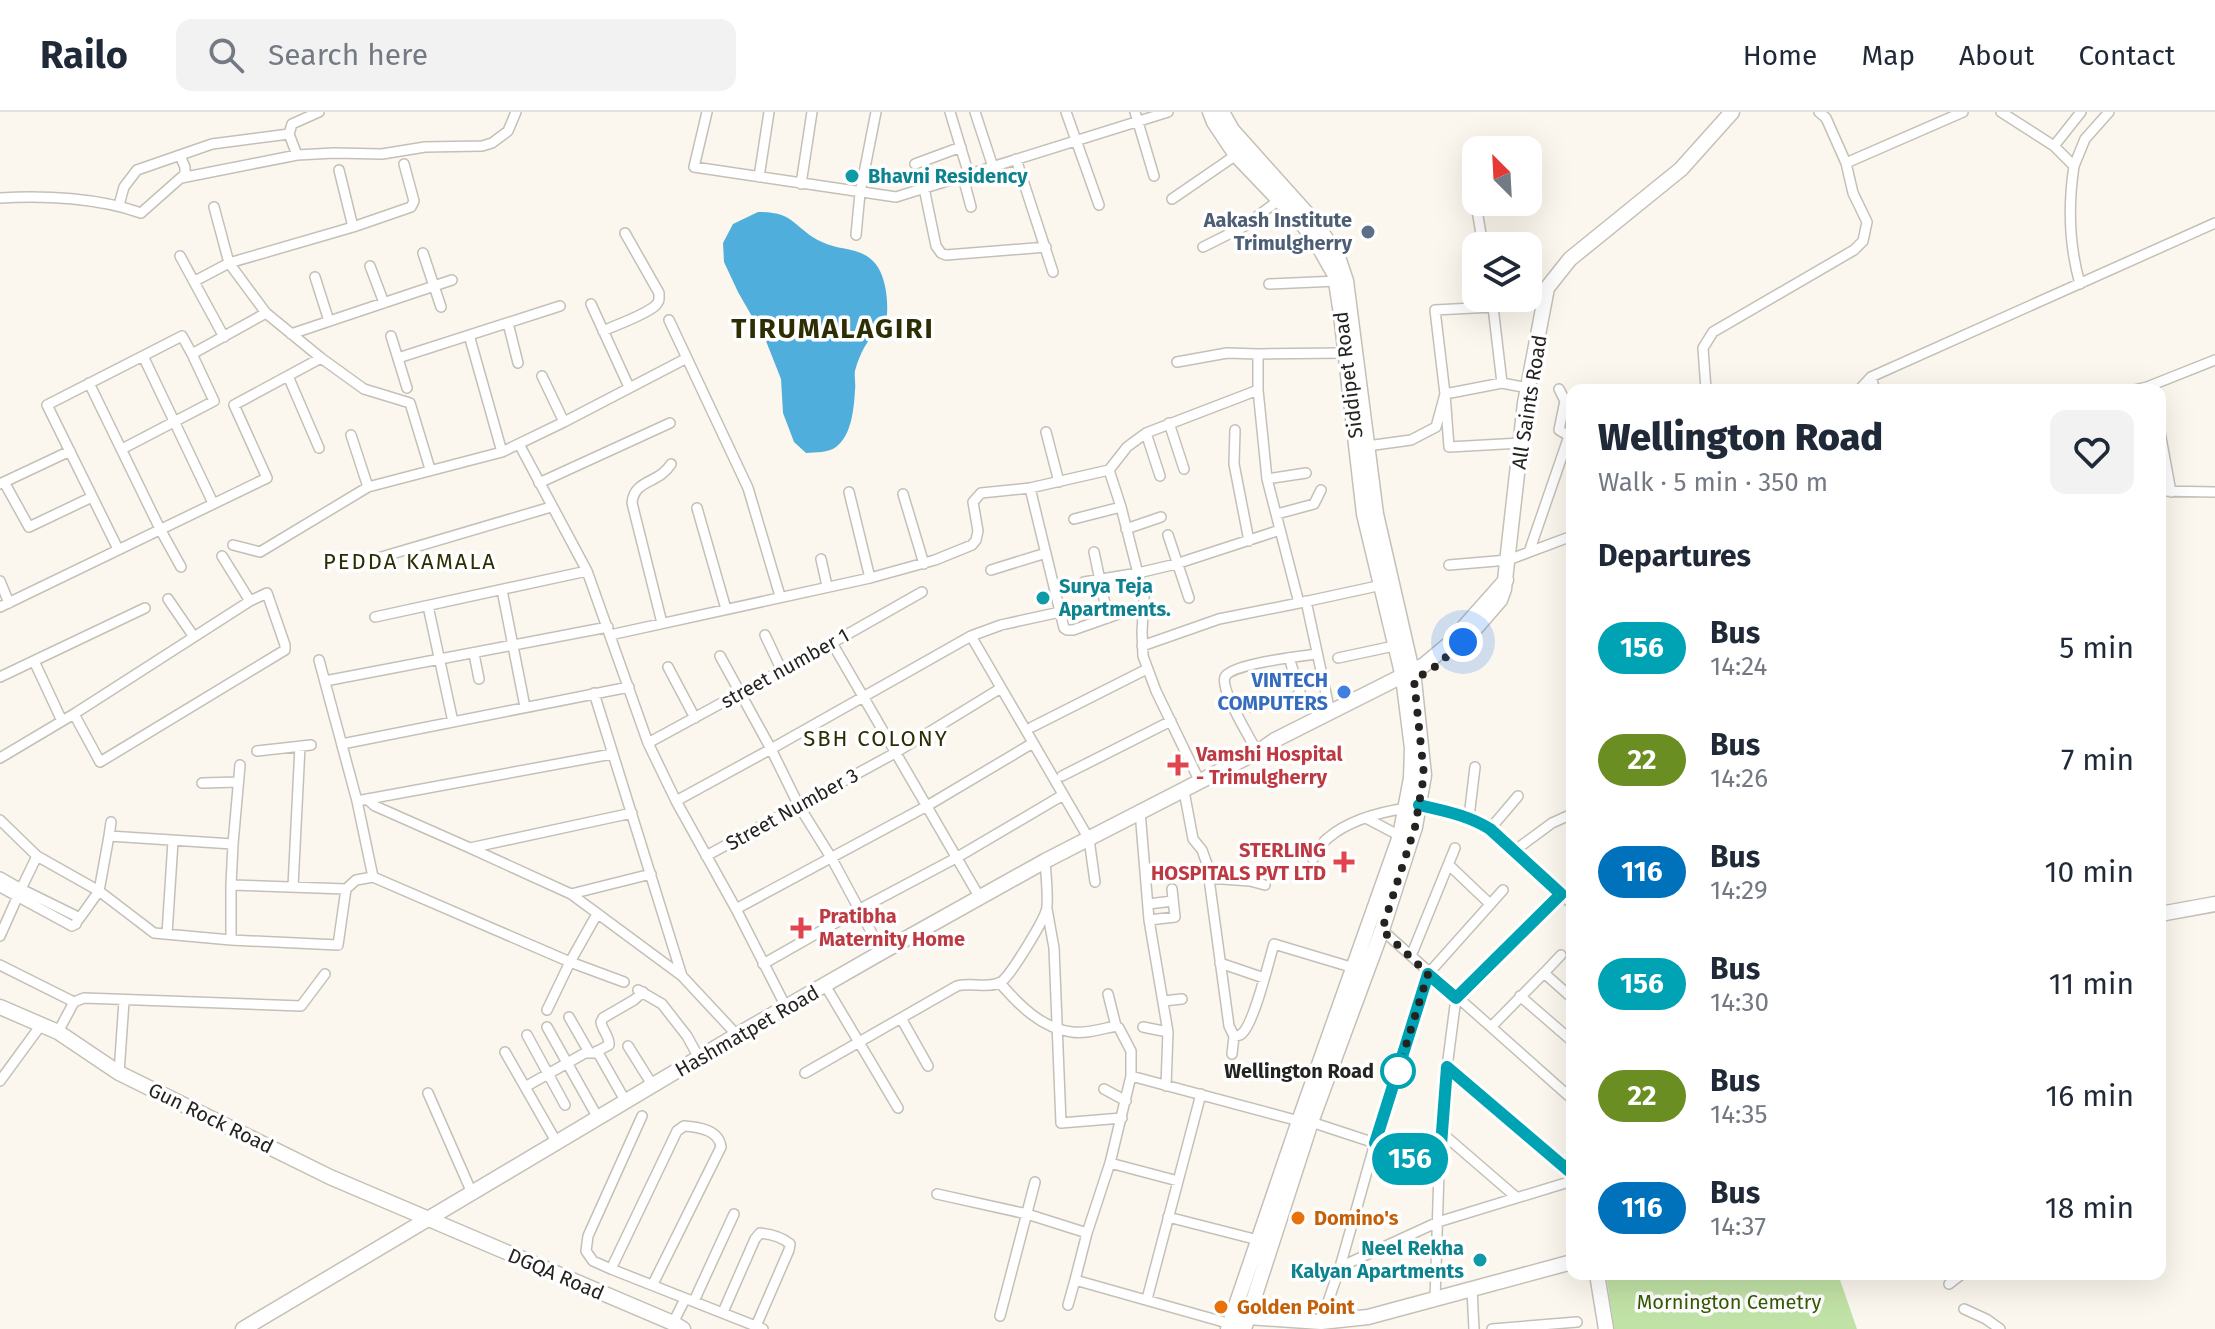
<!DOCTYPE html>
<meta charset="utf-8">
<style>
:root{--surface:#fff;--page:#f2f2f3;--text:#1f2937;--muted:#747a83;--line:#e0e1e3}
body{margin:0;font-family:"Fira Sans",sans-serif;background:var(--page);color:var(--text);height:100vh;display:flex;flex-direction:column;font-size:30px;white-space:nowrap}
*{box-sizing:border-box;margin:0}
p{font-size:26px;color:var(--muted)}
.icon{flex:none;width:44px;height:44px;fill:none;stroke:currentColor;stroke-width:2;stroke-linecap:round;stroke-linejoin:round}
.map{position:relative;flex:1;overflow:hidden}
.sheet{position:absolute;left:1566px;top:272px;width:600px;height:896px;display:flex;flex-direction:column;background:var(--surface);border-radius:16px;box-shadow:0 8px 32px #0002}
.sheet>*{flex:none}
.badge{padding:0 16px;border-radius:26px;font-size:28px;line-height:52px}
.needle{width:52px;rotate:336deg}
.tools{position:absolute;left:1462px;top:24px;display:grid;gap:16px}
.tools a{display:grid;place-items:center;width:80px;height:80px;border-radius:16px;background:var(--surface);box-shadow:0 8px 32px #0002;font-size:40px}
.you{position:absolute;width:40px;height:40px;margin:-20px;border:6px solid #fff;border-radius:50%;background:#1a73e8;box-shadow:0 0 0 12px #1a73e833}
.map>.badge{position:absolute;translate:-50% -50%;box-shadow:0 0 0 4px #fff}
h2{padding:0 32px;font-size:30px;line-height:72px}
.round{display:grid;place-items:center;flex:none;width:84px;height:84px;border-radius:16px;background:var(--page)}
.head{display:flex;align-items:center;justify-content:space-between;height:136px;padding:0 32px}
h1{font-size:38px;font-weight:800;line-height:60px}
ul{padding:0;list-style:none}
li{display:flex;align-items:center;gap:24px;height:112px;padding:0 32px}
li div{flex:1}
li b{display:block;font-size:30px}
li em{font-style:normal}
li .badge{min-width:88px;font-weight:700;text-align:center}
header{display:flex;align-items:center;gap:48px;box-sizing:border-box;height:112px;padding:0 40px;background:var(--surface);border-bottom:2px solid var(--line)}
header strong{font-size:38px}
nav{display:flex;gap:44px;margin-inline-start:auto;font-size:28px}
.search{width:560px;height:72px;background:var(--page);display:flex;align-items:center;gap:20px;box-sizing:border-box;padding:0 28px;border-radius:16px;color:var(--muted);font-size:30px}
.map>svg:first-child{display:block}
</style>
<header>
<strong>Railo</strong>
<div class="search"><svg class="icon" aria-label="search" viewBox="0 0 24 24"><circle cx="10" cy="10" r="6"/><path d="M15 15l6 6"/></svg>Search here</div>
<nav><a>Home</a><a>Map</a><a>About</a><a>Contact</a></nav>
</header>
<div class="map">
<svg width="2215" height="1217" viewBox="0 0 2215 1217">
<rect width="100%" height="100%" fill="#fcf7ee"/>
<path fill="#c1e2a6" d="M1606,1162H1838L1857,1217H1614Z"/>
<path fill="#50aedc" d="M758,100C795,99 794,117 822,130C841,140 867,133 880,159C886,171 888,189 887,202C887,216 874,220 867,231C862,238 857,251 855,259C854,265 856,272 855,278C854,295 852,323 836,335C828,341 816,340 806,341L794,330L783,301L781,267L766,229L738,180L724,150L723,131L733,112Z"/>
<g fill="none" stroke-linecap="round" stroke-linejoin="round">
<g stroke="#c5c0b7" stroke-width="12">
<path id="street" d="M319,0L292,12L289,22L297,43L334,41L382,42L425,35L482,34L492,31L508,19L516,0
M707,0L694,55L896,85L1168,0
M950,0L969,63
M975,0L993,55
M1066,0L1099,93
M1135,0L1154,64
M2001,0L2054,34L2074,54C2068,93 2069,133 2080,172
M2054,34L2081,0
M1016,47L1053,160
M1846,51L1963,0
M915,52L961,35
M2074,54L2085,27L2109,0
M339,58L353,115
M759,65L769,0
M963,65L971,95
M181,66L297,43
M801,72L812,0
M924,76L936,134L941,141L946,143L1046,135
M0,86C44,83 99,86 141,101L185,62V55L180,44
M1172,87L1236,43
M1476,92L1483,134
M119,93L124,75L137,58L212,32L289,22
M214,95L229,151L266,201
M856,123L860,81L876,0
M1203,135L1243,115L1279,88
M423,141L441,195
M180,144L224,225
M370,154L384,191
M315,165L329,209
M195,169L229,151L353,115L411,95L414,89L404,52
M1269,172L1337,169
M591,192L629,275
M1493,195L1502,271L1445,282L1449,335L1521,331
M669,208L748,376L780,484
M508,211L518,251
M603,219C618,212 643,204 655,194C660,189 659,188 659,181L625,121
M291,222L452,168
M469,223L502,340
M391,224L407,276
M1345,241L1258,242V278L1267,367L1299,491L1382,473
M143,244L213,391
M398,246L560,194
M1177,250L1227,241L1258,242
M288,264L319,336
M542,264L564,310
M1871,265L1875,278
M89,271L160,417L181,455
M1502,271L1528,276
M1706,278L1703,236L1713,220L1854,138L1863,129L1867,110L1853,81L1846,51L1826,6L1819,0
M1859,278L1871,265L2215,111
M2134,278L2147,275L2215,248
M1169,311L1184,357
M1235,318L1234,352L1249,429
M1046,320L1059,370
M2160,320L2171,380
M1146,321L1160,364
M351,323L368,375
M519,332L587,459L648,631L676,689L736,797L786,895
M1367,334L1411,328L1436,315L1445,282L1435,198L1493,195L1491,186
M122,337L214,289L192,242
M1267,367L1306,361
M4,370L29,415L92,385
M539,371L670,311
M0,372L70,339
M1030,376L1064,516L1067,518H1073L1127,499L1145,496
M2160,379L2215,380
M849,380L870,466
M903,382L924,452
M697,396L726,497
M1277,402L1314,392L1321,378
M1074,407L1121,395
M1126,417L1161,405
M1168,423L1189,486
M233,433L260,440L368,375L502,340L564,310L687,246
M118,437L47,293L182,224L192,242L266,201L321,246L364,277L410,291L430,357
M1094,440L1108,506
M1529,440L1569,324L1559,318L1565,289L1559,277
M222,444L250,489
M821,447L827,474
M1449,453L1508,448L1572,424
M351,454L551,395
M991,458L1046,441
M0,469L9,491
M1084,470L1138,461L1176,452L1280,418
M502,478L525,595
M168,487L194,525
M1306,489L1330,600
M428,494L453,610
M0,495L267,366L234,293L321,246
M375,505L587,459
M662,511L632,391C634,367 659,372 671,352
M610,523L870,466L935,448L972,433L976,428L978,419L973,390L981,381L1030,376L1109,358
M765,523L782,559
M971,524L1089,727L1095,770
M832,531L980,786
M1142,534L1219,507L1299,491
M474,542L479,567
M720,544L771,637L799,694L832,747L882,840
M1338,546L1394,534
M319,548L357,689L373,765L570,850L624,870
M34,549L62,609
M668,555L695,606
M0,565L145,496
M325,569L608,515
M594,581L682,864L737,923
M1235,597L1295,586L1300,580L1291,552
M1032,615L1147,557
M648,631L832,531L922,480
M342,632L629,575
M257,639L311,633
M1257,640C1250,625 1220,579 1225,565C1230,552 1302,544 1317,542
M0,646L74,602L250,489L267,481L285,533V538L100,650L74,602
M1062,664L1171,609
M1200,670L1156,579L1143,544L1142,520L1144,485L1121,395L1109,358L1127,335L1146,321L1258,278
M202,671L238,670
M1184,679L1193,727L1202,738L1207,752L1229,914L1234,924C1236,924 1238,924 1240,923C1253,917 1269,848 1274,832L1354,856
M367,687L375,694L470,736
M357,689L612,642
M676,689L771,637L971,524L1001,513L1060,500
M1419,693C1444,699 1468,703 1490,717L1572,792
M1140,699L1149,808L1168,920L1166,974
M632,701L470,736L571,782L682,864
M1469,705L1475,655
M1366,706L1400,724
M0,708L37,744L99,779L154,821L231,828L338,833L346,777L356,768L373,765
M1490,717L1518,684
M109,724L111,710
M1514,739L1552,711L1572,702
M706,744L895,641L1001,576
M1313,747C1318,740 1321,731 1328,726C1349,708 1380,700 1407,696
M1449,753L1490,792
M0,765L21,777L0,824
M1209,766L1250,769L1265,773
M231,773L233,732L240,653
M0,775L72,814L76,812L78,805L21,777L37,744
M293,775L300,634
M571,782L651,762
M1148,792L1173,789
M736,797L927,694L1033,631
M1047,797L1054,836L1061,1011L1122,1006
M79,807L99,779L109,724L233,732
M1149,808L1175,805L1172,777
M1382,818L1572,987
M167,822L173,729
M231,828V773L346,777
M1561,843L1544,861L1572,886
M1411,844L1455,736
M1220,851L1264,866
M763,852L858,798L956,746L1063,683
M0,853L74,890
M1000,871C1018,892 1042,917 1072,920C1086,922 1101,917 1116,914
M825,873L898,996
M638,878L662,892L687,924L699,946
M1108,882L1116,914L1119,916L1131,939V964L1110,1051L1087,1121L1075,1168L1245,1216
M1520,884L1572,929
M1163,889L1182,887
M547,898L570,850L597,802
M569,905L589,940
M901,906L928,954
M547,915L598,1006
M1143,915L1168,920
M1491,915L1544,861
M58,920L74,890L84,886L301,894L325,862
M527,923L565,993
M628,934L653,974
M597,939L626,990
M505,940L557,1031
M1232,942L1234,924
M1447,955L1572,1063
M119,961L124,889
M805,961L957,874C972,870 989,877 1001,870C1010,864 1047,805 1047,794C1048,780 1046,764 1045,749
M1131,964L1299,1009
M0,969L41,913
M525,975L585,941H594L609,933C610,925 602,918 601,910L603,906L634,888L643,880
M1104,977L1126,989
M428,981L472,1081
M642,1004L588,1124L586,1139L593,1149L611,1157L763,1217
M1311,1010L1375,1031L1439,1059
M1443,1022L1516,1085
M1110,1051L1178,1069
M1569,1059L1572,1047
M937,1082L1027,1102L1087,1121
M1168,1105L1258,1128
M1340,1155L1438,1110L1572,1069
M611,1157L677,1019L684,1014C699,1015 719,1018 721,1035L653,1172
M1949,1172L1962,1162
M1472,1177L1474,1217
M1147,1187L1201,982
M1435,1188L1439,1059L1447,955L1456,886L1561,782
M694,1189L734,1102
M1068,1193L1075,1168
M1964,1197L1986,1207L2000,1217
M723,1200L755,1127L760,1121C770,1122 782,1125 790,1132L789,1138L756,1214
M1000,1204L1035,1070
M1321,1210L1340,1155L1375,1031L1428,862L1503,778
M673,1211L685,1187
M1492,1217L1577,1210"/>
</g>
<g stroke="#c5c0b7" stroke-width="17">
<path id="secondary" d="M1474,518L1500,488L1504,477L1525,291L1547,176L1570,147L1681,57L1732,0
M2160,802L2215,792
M0,895L58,920L119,961L330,1065L673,1211L683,1217
M1597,1162L1606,1217
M1237,1202L1248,1205L1321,1210L1368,1205L1572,1150
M243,1217L737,923L882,840L1045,749L1261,638L1275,628L1424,553L1449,532L1506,468"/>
</g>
<g stroke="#c5c0b7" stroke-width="17">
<path id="primary" d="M1210,0L1214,10L1236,43L1303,113L1315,128L1335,163L1341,202L1364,402L1403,565L1412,636L1411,666L1400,724L1299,1009L1228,1217
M1222,0L1232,18L1318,114L1339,148L1346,169L1376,402L1414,568L1424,663L1415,715L1382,818L1311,1010L1244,1217"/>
</g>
<use href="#street" stroke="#fff" stroke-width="9"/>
<use href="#secondary" stroke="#fff" stroke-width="14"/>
<use href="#primary" stroke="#fff" stroke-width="14"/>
</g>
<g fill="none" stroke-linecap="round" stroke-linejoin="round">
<g stroke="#fff" stroke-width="18">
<path id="line" d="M1419,693C1444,699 1468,703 1490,717L1561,782L1456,886L1428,862L1375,1031L1439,1059L1447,955L1569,1059L1572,1047"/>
</g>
<use href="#line" stroke="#00a3b4" stroke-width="12"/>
<path stroke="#252320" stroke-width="8" stroke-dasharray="0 14.4" d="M1398,959L1428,862L1382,818L1415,715L1424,663L1414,568L1436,554L1463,530"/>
</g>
<g fill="#0f9aa8" stroke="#fff" stroke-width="3">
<circle cx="852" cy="64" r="8"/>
<circle cx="1043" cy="486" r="8"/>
<circle cx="1480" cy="1148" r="8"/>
</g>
<circle fill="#5c6f8a" stroke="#fff" stroke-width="3" cx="1368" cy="120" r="8"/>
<circle fill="#3f7fe0" stroke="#fff" stroke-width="3" cx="1344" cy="580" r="8"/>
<g fill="#e0444e" stroke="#fff" stroke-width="3">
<path d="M1174 641h8v8h8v8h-8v8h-8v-8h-8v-8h8z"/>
<path d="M1340 738h8v8h8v8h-8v8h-8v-8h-8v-8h8z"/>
<path d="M797 804h8v8h8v8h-8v8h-8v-8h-8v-8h8z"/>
</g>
<circle fill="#fff" stroke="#00a3b4" stroke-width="4" cx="1398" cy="959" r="16"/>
<g fill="#e8710a" stroke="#fff" stroke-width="3">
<circle cx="1298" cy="1106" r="8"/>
<circle cx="1221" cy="1195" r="8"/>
</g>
<g text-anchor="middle" stroke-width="7" stroke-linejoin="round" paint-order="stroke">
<g font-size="20" font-weight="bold" fill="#0d838f" stroke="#fff" text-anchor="start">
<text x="868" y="71">Bhavni Residency</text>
<text x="1059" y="481">Surya Teja<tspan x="1059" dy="23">Apartments.</tspan></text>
<text x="1464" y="1143" text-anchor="end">Neel Rekha<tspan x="1464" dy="23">Kalyan Apartments</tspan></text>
</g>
<g font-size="20" font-weight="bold" fill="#4e5e75" stroke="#fff" text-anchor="end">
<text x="1352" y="115">Aakash Institute<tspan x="1352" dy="23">Trimulgherry</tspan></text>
</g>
<g font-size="20" fill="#252320" stroke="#fff">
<text transform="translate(1348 263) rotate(-97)" y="7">Siddipet Road</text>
<text transform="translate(1529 290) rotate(-81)" y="7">All Saints Road</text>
<text transform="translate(785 556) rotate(-29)" y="7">street number 1</text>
<text transform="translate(792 697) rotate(-29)" y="7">Street Number 3</text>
<text transform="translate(747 919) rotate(-30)" y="7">Hashmatpet Road</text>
<text transform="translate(211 1006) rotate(26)" y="7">Gun Rock Road</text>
<text transform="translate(556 1162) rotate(23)" y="7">DGQA Road</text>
</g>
<g font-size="20" font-weight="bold" fill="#366cbe" stroke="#fff" text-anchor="end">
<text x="1328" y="575">VINTECH<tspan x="1328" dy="23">COMPUTERS</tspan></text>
</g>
<g font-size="20" font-weight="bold" fill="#be3a42" stroke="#fff" text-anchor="start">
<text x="1196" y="649">Vamshi Hospital<tspan x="1196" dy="23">- Trimulgherry</tspan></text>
<text x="1326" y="745" text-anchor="end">STERLING<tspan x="1326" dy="23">HOSPITALS PVT LTD</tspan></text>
<text x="819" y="811">Pratibha<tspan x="819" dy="23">Maternity Home</tspan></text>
</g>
<g font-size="20" font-weight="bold" fill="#252320" stroke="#fff" text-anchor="end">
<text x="1374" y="966">Wellington Road</text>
</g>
<g font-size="20" font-weight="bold" fill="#c56008" stroke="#fff" text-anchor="start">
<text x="1314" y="1113">Domino's</text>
<text x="1237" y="1202">Golden Point</text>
</g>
<g font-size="20" fill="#375a05" stroke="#fff">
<text x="1729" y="1197">Mornington Cemetry</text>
</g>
<g font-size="22" letter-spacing="2" fill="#2d2e03" stroke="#fff">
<text x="410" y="457">PEDDA KAMALA</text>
<text x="876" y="634">SBH COLONY</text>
</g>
<g font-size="28" font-weight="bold" letter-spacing="2" fill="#2d2e03" stroke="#fff">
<text x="833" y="226">TIRUMALAGIRI</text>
</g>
</g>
</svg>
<div class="tools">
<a><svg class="needle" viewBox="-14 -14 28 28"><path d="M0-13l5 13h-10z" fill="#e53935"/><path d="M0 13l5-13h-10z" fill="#747a83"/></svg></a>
<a><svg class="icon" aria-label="layers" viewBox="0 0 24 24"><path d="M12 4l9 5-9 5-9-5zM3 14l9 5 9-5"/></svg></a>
</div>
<div class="you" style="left:1463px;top:530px"></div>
<b class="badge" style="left:1410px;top:1047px;background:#00a3b4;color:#fff">156</b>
<section class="sheet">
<div class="head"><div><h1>Wellington Road</h1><p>Walk · 5 min · 350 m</p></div><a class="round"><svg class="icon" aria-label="heart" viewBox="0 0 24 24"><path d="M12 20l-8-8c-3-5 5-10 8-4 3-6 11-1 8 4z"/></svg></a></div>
<h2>Departures</h2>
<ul>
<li><span class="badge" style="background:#00a3b4;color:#fff">156</span><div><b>Bus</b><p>14:24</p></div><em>5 min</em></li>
<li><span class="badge" style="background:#6b8e23;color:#fff">22</span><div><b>Bus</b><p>14:26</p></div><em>7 min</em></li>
<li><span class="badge" style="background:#0072bc;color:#fff">116</span><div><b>Bus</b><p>14:29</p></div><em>10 min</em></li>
<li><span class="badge" style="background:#00a3b4;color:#fff">156</span><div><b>Bus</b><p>14:30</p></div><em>11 min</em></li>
<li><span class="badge" style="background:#6b8e23;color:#fff">22</span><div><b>Bus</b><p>14:35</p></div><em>16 min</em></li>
<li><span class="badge" style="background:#0072bc;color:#fff">116</span><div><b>Bus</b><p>14:37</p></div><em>18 min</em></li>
</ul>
</section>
</div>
